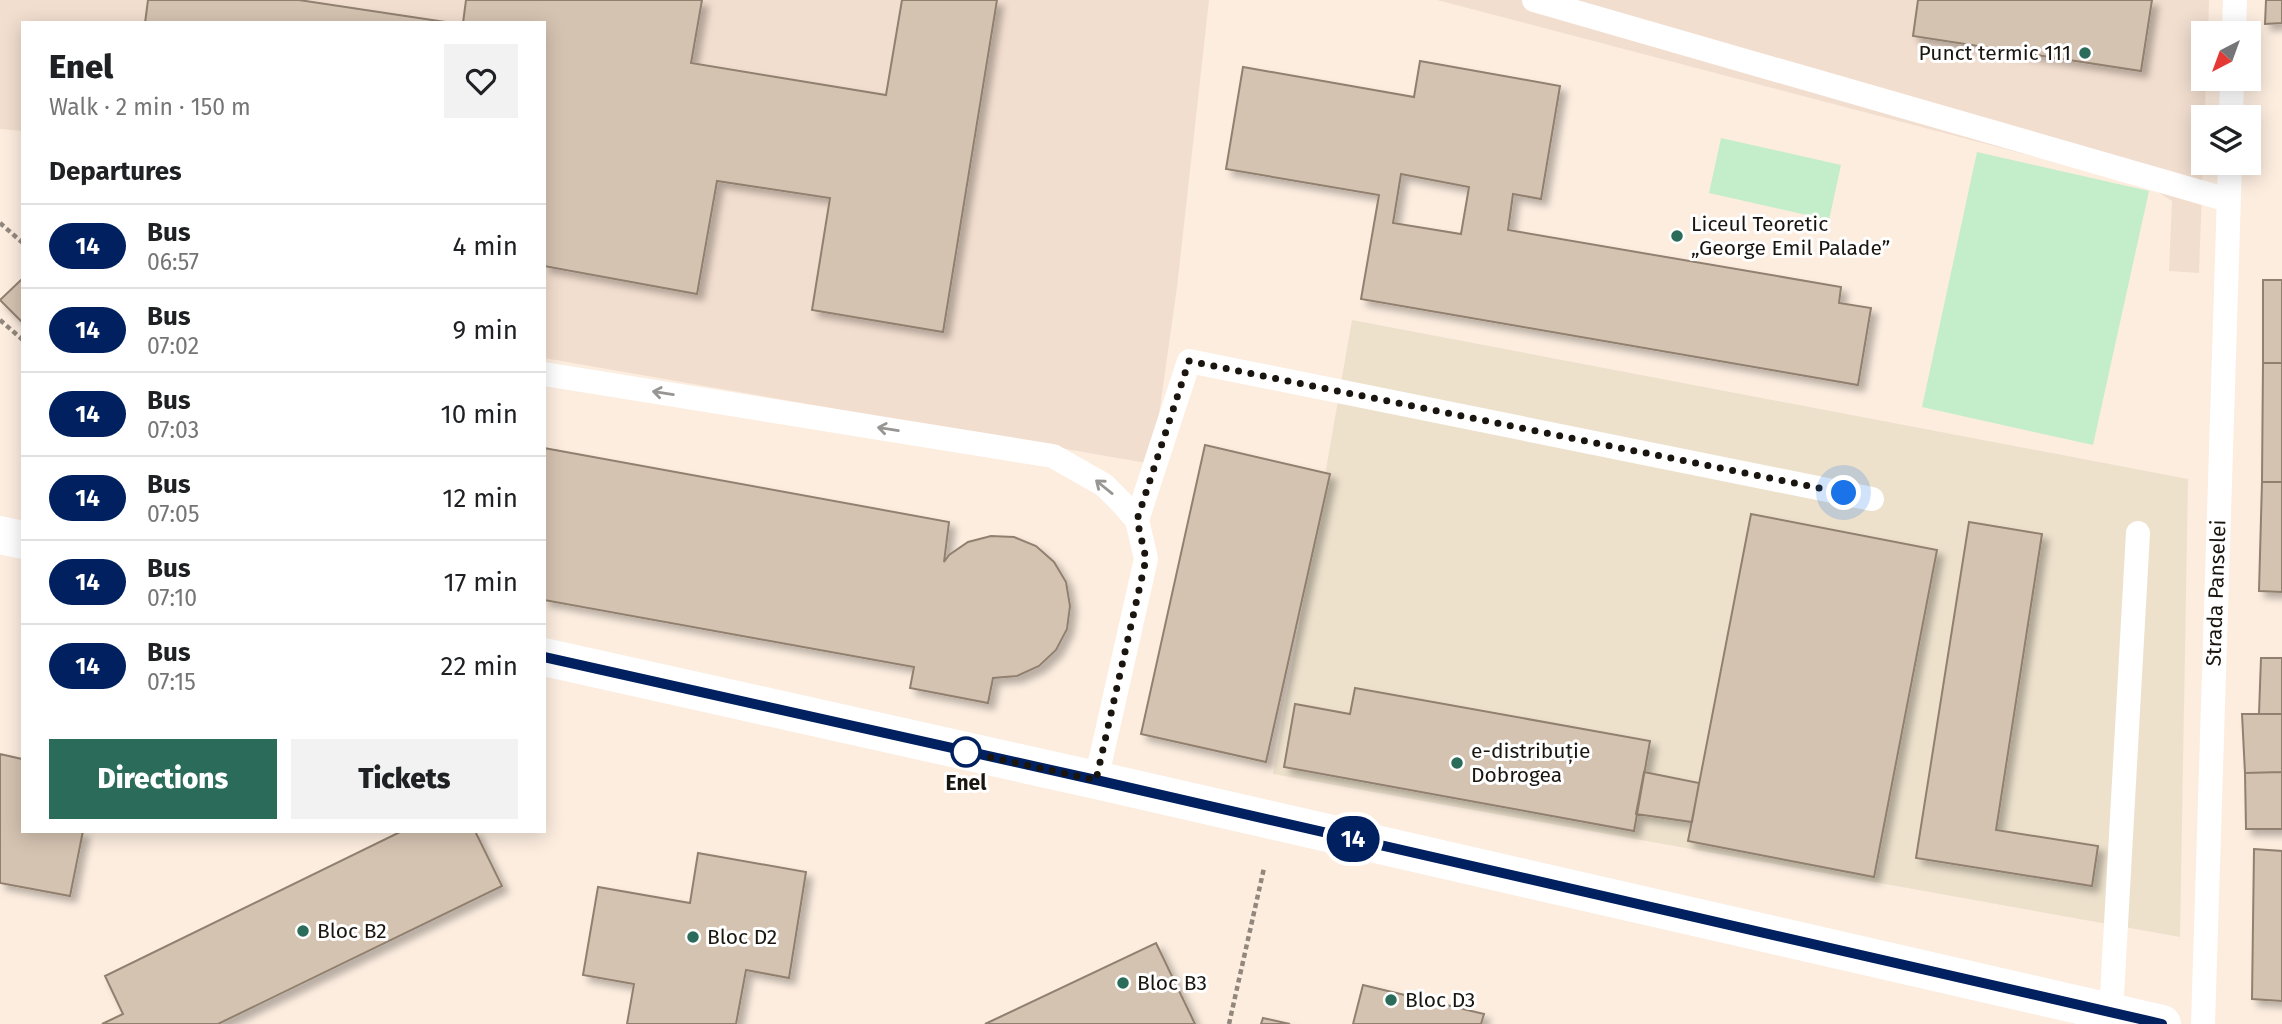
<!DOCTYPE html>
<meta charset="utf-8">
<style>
:root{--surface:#fff;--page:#f2f2f2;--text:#202124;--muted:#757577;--line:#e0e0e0;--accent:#2a6b59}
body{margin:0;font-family:"Fira Sans",sans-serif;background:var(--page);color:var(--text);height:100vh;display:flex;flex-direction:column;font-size:26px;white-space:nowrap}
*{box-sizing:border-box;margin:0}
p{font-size:23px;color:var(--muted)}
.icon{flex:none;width:38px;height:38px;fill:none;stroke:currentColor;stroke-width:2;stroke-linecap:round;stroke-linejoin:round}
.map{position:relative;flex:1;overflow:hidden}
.panel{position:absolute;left:21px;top:21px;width:525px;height:812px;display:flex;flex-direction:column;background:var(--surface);border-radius:0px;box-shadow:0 4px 18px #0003}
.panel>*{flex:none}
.badge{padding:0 14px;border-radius:23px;font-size:24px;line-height:46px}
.needle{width:46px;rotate:221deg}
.fabs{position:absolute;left:2191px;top:21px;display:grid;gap:14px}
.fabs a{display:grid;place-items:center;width:70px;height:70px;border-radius:0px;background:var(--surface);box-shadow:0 4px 18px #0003;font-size:35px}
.you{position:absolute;width:35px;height:35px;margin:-18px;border:5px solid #fff;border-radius:50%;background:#1a73e8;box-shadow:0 0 0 10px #1a73e833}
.map>.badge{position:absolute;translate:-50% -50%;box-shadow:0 0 0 4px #fff}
h2{padding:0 28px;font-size:26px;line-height:63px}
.round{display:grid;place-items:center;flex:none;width:74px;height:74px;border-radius:0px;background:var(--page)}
.summary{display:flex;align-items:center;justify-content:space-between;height:119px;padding:0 28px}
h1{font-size:33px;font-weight:800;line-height:52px}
.cta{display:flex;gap:14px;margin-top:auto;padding:14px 28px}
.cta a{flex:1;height:80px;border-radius:0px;background:var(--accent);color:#fff;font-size:28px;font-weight:800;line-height:80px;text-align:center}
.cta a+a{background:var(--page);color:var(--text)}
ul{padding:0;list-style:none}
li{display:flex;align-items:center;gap:21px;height:84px;padding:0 28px;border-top:2px solid var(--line)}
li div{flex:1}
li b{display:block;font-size:26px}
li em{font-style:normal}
li .badge{min-width:77px;font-weight:700;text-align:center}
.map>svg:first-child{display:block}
</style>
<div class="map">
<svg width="2282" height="1024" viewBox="0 0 2282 1024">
<defs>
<filter id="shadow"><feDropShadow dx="6" dy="6" stdDeviation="3.5" flood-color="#0004"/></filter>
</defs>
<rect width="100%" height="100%" fill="#fceddf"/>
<path fill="#ede1cc" d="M1352,320L2188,479L2180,937L1273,774Z"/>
<path fill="#f2decf" d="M0,0H1209L1177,287L1152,464L544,358V23H23V131L0,129Z
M1437,0H2209L2208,33H2203V79H2206L2199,273L2169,271L2172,201L2150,187Z"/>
<path fill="#c4edca" d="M1721,138L1841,165L1829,220L1709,193Z
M1977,152L2149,191L2093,445L1922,407Z"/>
<path fill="#d5c3b1" stroke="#91806f" stroke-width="2" fill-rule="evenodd" filter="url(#shadow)" d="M148,0H299L452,23H145Z
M466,0H702L691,63L886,95L902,0H997L943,332L812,310L830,198L717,181L697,294L544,266V23H463Z
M1918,0H2152L2141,71L1913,36Z
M2266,0H2282V23L2265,24Z
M1420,61L1560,86L1541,199L1513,194L1508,230L1841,287L1839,303L1871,308L1858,385L1361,299L1379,195L1226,169L1243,67L1414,97ZM1401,174L1469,187L1461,234L1393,223Z
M23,278V323L0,300Z
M2263,280H2282V363H2263Z
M2263,363H2282V482H2262Z
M1205,445L1330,474L1266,762L1141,734Z
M544,448L949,522L944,562L949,555L968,542L991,536L1014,537L1036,546L1054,562L1066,582L1070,606L1067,629L1056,650L1039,666L1017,676L993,678L988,703L910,688L914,667L544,600Z
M2262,482H2282V592L2259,591Z
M1751,514L1937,550L1874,877L1688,841Z
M1969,522L2042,534L1996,830L2098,846L2092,886L1916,858Z
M2261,658H2282V714H2259Z
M1355,688L1650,741L1634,831L1284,767L1295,704L1350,714Z
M2242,714H2282V772L2245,773Z
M0,754L22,759L23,756V831H83L70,896L0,883Z
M1644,772L1699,783L1692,822L1636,814Z
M2282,772V829H2246L2245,773Z
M402,831H475L502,886L218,1024H102L123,1014L105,976Z
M2254,849L2282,851V1001L2252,999Z
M698,853L806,872L789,978L746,970L736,1024H627L634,984L583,975L598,887L690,903Z
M1156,943L1195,1024H985Z
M1363,985L1484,1014L1481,1024H1353Z
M1263,1018L1290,1024H1261Z"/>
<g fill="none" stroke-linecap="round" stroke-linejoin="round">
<path stroke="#92877d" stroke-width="4.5" stroke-dasharray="5 3.5" stroke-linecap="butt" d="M0,223L23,243
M0,320L23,340
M1229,1024L1264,868"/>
<path stroke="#fff" stroke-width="24" d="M1534,0L2228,200
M2234,33L2235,0
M2231,117L2232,79
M544,374L1053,456L1104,485L1123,504L1137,520L1146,559L1096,780
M1137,520L1189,361L1872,499
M2111,1013L2138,533
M2203,1024L2230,163"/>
<path stroke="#fff" stroke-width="38" d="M0,535L23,540
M544,657L1096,780L2162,1024"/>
</g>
<defs><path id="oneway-shaft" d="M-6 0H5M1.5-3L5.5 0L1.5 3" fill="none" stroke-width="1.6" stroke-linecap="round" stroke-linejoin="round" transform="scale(1.75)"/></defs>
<g stroke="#989693">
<use href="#oneway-shaft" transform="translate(663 393) rotate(-171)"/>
<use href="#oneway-shaft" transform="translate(888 429) rotate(-171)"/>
<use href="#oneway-shaft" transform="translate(1104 487) rotate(-141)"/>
</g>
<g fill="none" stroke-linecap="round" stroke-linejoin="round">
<g stroke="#fff" stroke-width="16">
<path id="line" d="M544,657L1096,780L2162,1024"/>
</g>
<use href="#line" stroke="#002060" stroke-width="10"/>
<path stroke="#1b150f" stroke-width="7" stroke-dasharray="0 12.6" d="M966,752L1096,780L1146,559L1137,520L1189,361L1844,493"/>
</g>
<g fill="#2a6b59" stroke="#fff" stroke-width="2.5">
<circle cx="2085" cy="53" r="7"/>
<circle cx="1677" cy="236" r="7"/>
<circle cx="1457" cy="763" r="7"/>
<circle cx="303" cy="931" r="7"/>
<circle cx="693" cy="937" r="7"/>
<circle cx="1123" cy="983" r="7"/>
<circle cx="1391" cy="1000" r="7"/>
</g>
<circle fill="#fff" stroke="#002060" stroke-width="3.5" cx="966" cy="752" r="14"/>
<g text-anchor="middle" stroke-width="6" stroke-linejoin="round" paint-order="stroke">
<g font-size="21" fill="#1b150f" stroke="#fff" text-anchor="start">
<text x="2071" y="60" text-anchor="end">Punct termic 111</text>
<text x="1691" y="231">Liceul Teoretic<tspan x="1691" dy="24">„George Emil Palade”</tspan></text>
<text x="1471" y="758">e-distribuție<tspan x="1471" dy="24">Dobrogea</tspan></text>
<text x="317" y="938">Bloc B2</text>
<text x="707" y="944">Bloc D2</text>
<text x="1137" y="990">Bloc B3</text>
<text x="1405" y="1007">Bloc D3</text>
</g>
<g font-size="21" fill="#1b150f" stroke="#fff">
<text transform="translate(2216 593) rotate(-88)" y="7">Strada Panselei</text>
</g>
<g font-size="21" font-weight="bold" fill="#1b150f" stroke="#fff">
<text x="966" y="790">Enel</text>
</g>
</g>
</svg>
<div class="fabs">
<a><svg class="needle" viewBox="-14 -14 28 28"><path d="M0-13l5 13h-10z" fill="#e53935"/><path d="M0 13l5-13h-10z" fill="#757577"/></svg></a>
<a><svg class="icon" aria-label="layers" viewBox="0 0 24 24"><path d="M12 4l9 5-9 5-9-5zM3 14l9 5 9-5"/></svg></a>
</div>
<div class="you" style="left:1844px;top:493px"></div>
<b class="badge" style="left:1353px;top:839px;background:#002060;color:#fff">14</b>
<section class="panel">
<div class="summary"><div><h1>Enel</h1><p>Walk · 2 min · 150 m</p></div><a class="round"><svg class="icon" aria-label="heart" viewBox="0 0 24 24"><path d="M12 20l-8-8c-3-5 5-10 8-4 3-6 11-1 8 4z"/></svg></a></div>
<h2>Departures</h2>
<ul>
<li><span class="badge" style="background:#002060;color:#fff">14</span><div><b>Bus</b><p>06:57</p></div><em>4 min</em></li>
<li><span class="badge" style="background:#002060;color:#fff">14</span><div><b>Bus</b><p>07:02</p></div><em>9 min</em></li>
<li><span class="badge" style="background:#002060;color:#fff">14</span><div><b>Bus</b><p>07:03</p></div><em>10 min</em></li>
<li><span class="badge" style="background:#002060;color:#fff">14</span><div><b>Bus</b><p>07:05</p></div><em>12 min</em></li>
<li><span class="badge" style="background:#002060;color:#fff">14</span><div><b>Bus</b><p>07:10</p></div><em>17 min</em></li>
<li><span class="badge" style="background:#002060;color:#fff">14</span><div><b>Bus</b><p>07:15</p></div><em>22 min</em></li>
</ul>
<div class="cta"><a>Directions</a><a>Tickets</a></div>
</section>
</div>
